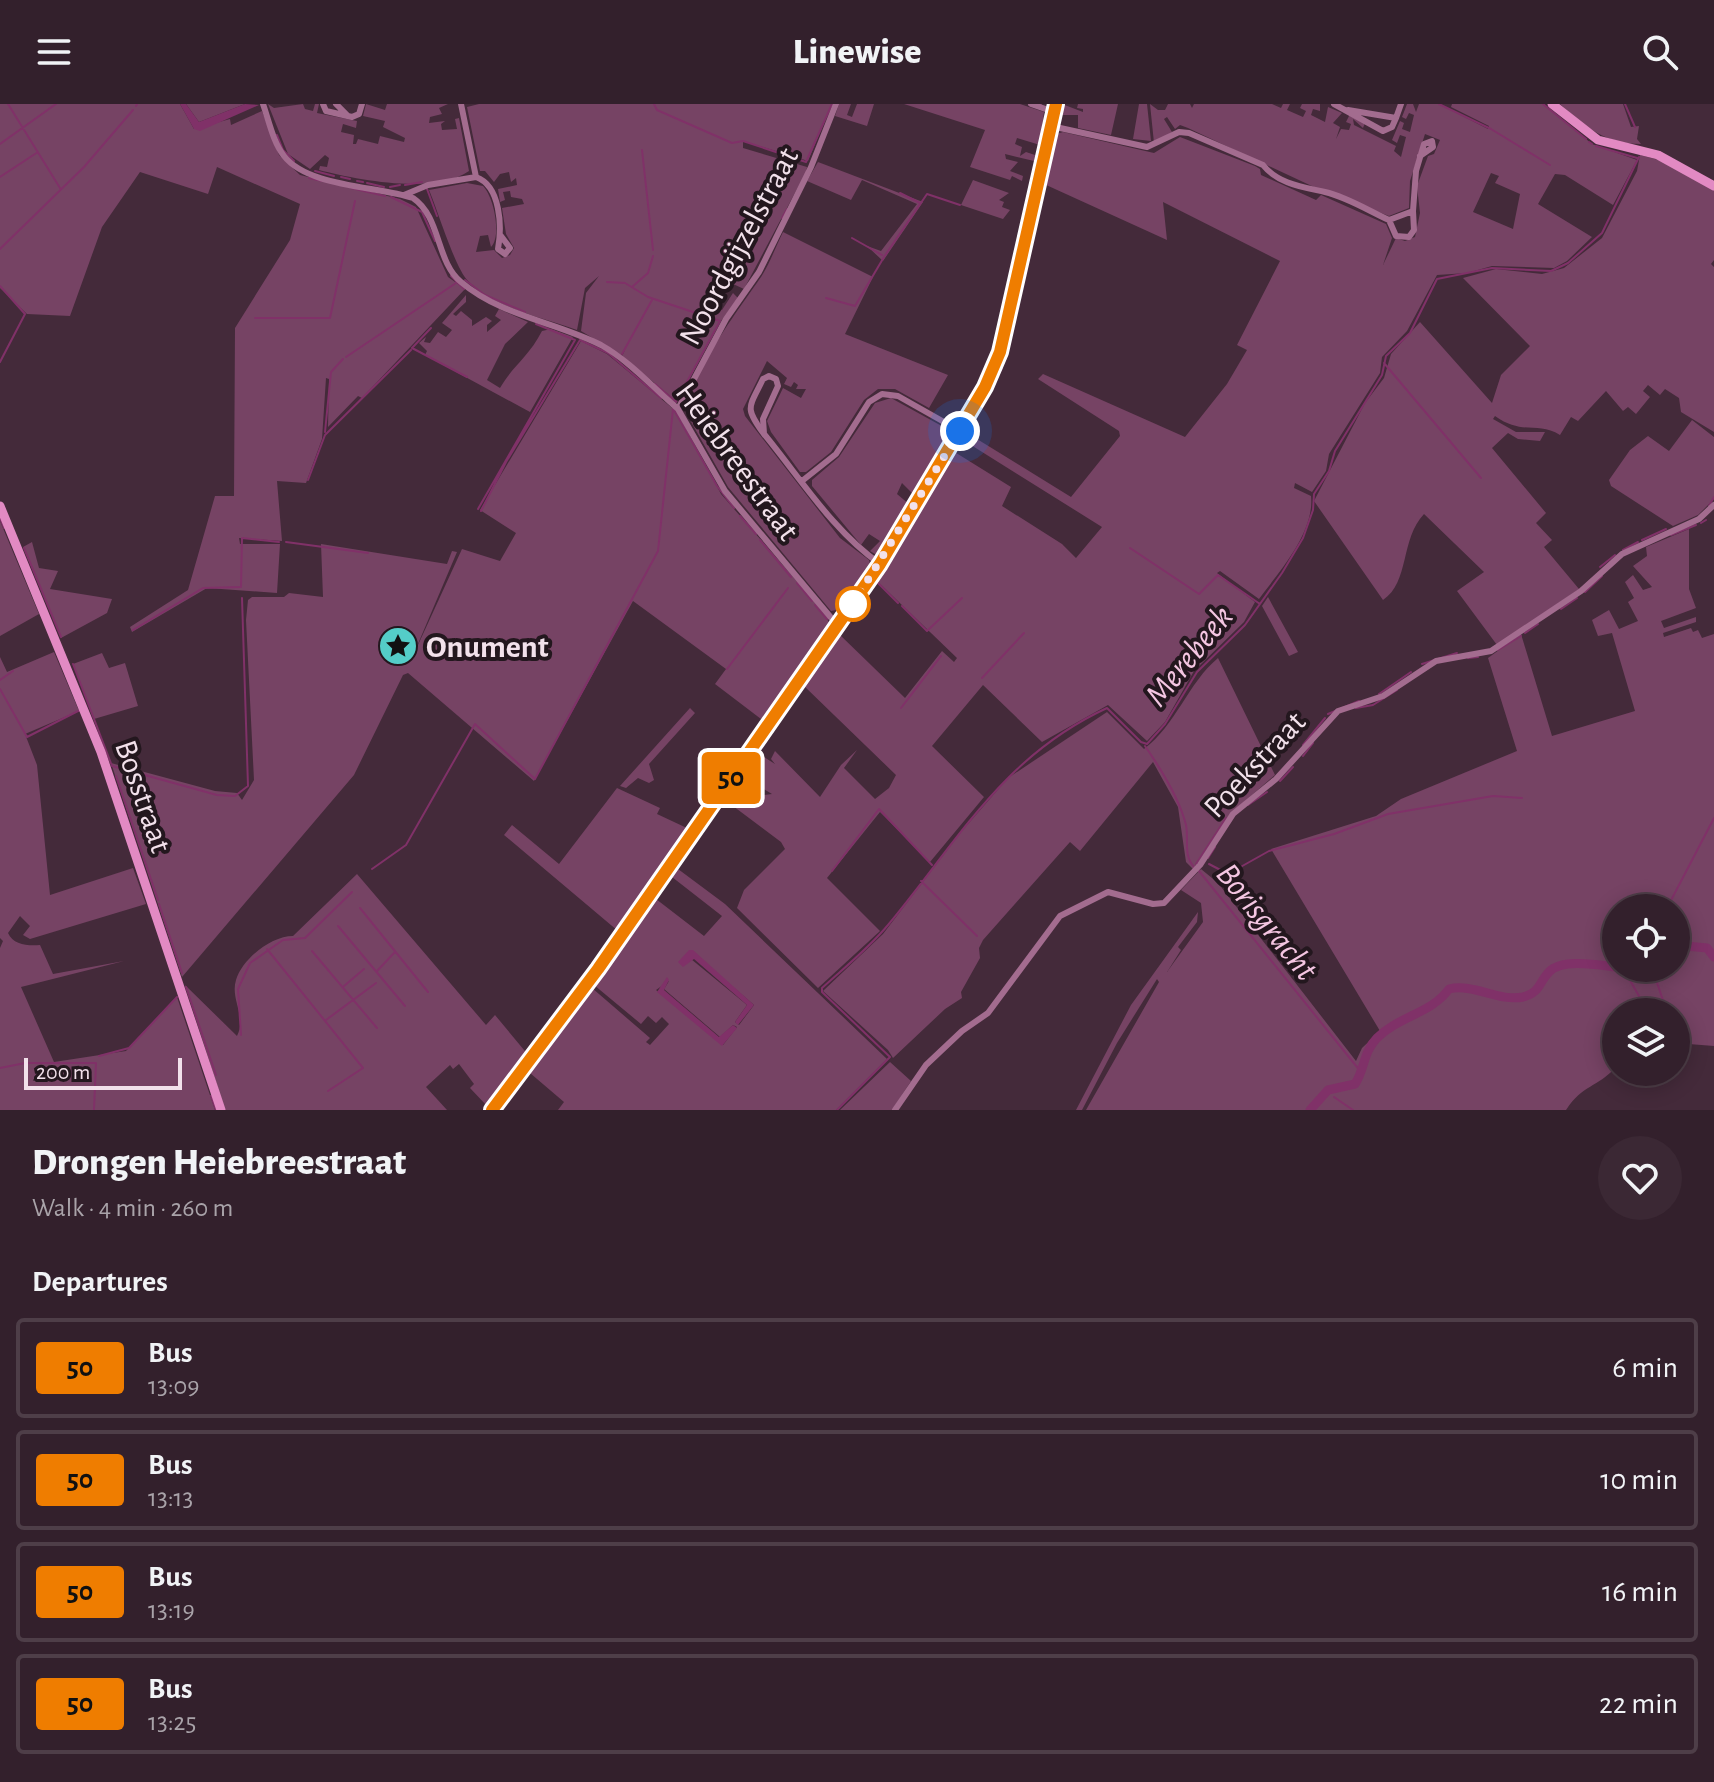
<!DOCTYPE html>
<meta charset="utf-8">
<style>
:root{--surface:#33202c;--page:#3b2834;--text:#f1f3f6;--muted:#a9a3a9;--line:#4e3e48}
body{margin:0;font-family:"Alegreya Sans",sans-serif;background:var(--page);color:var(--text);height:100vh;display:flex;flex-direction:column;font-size:30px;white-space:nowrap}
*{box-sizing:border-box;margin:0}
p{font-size:26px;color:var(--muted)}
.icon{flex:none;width:44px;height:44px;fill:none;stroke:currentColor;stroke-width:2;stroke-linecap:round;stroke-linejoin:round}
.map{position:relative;height:1006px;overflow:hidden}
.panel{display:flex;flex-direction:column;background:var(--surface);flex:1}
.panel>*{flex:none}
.badge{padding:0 16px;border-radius:6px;font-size:28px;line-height:52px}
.controls{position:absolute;left:1602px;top:790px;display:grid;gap:16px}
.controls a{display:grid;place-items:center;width:88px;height:88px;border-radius:50%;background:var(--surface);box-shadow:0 4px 20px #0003,0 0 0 2px var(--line);font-size:40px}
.scale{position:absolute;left:24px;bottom:20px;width:158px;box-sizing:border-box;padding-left:8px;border:4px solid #f2e1eb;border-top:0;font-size:22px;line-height:28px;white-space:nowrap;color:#f2e1eb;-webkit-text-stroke:6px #23171e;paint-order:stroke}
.you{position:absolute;width:40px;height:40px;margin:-20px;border:6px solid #fff;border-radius:50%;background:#1a73e8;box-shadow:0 0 0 12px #1a73e833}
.map>.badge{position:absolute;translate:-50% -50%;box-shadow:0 0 0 4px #fff}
h2{padding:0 32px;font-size:30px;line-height:72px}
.round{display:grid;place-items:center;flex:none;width:84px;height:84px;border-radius:42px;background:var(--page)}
.head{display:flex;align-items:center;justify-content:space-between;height:136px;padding:0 32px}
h1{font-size:38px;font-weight:800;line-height:60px}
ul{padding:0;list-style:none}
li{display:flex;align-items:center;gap:24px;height:100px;margin:0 16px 12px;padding:0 16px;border:4px solid var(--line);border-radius:8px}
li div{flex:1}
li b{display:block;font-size:30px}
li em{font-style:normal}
li .badge{min-width:88px;font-weight:700;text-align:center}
header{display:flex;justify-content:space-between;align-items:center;height:104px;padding:0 32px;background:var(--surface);font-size:36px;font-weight:800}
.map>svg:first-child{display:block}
</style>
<header><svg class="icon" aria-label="menu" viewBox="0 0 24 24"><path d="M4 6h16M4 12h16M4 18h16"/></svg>Linewise<svg class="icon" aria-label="search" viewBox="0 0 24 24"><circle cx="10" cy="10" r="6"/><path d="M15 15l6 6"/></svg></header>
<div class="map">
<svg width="1714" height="1006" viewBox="0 0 1714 1006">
<rect width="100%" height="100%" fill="#442a3a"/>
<path fill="#764364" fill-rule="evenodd" d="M0,0H180L194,25L230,15L231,21L262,7L279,51L300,71L400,95L416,103L448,173L465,185L362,294L358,292L328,323L329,275L326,274L322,335L306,379L277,377L282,437L239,434L240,440H280L277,489L207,484L132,528L130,523L188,486L215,392H234L235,224L290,136L300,100L217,63L208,90L140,68L102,123L70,212L27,210L0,184Z
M186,0H245L199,18Z
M268,0L274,4L303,0L305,5L313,7L315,0H319L317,9L357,17L356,24L343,20L341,28L354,31L353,40H356L358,35L378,40L380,32L404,38L405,34L383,23L385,17L363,12L366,0L385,6L387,0H448L439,4L442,10L430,13L429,19L445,17L441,20L442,26L457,25L455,15L459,14L469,67C435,91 358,76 319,66L320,62L327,63L329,54L325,51L310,65L288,50Z
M479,0H832L808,57L743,37V44L807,63L806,68L744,185L720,174L718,180L723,192L718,204L722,206L733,189L738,194L721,217L679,294L675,296L622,252L625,246L621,251L581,227L586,189L599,172L585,184L577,226C543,214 495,204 468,177C455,164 438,107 429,86L467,79L483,82C494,93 502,132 491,143L488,131L480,132L476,148L494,146L502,154L510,151L514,144L506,130L502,104L524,100L522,95L511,93L510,87L503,88L505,96L500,98L498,85L517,81L516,74L511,78L509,68L500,70L494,78L485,67H480L467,3Z
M839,0H851L847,11L852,13L857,0H874L867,22L835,12Z
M904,0H1020L1044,8L1040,41L1017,34L1015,40L1022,43L1020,52L1026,48L1035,51L1034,57L1005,50L1006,55L1018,58L1010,67L1023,72L1022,77L1012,72L1010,76L970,63L985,26Z
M1062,0L1083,8V5L1077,4L1078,0H1118L1111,31L1078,24V11H1059Z
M1139,0H1147L1151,37L1133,35Z
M1150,0L1158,6H1165L1168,0H1190L1192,4L1194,0H1272L1281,4L1283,0H1297H1290L1287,6L1303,13L1306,7L1300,4L1302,0H1320V7L1313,5L1311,11L1325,18L1328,3L1342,9L1333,19L1340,23L1336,35L1341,25L1349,26L1351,20L1346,18L1350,10L1365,19L1363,24L1353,15L1354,21L1396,42L1394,47L1401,53L1406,33L1400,31L1397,39L1392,36L1400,17L1404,19L1402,25L1410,28L1414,11L1409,9L1406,15L1402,13L1407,0H1413L1416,8L1419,0H1439L1488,25L1489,22L1451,3L1452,0H1544L1592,40L1637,56L1613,101L1565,71L1555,70L1538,100L1592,133L1567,157L1554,164L1492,162L1467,169L1437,171L1407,227L1382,253L1380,269L1329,350L1326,367L1312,388L1295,379L1294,384L1311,392C1315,428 1279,468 1259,495L1220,467L1217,469L1255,498L1244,518L1194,567L1165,618L1147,637L1108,601L1042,638L983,581L932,642L984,693L930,758L880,708L827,774L880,827L818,884L737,804L744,786L785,745L781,738L729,699L735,689L751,699L756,692L772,690L740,671L756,648L775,660L771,655L775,647L820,693L841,661L857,646L844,664L875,695L889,684L896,671L803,581L839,530L905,594L942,547L954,558L957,554L877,477L953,347L1011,383L1002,402L1062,440L1076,454L1102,423L963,336L959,344L956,342L964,327L1071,393L1120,332L1119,327L1038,275L1043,270L1185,333L1227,280L1247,246L1237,241L1280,157L1163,98L1167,136L1044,80L1053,31L1063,28L1154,49L1180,33L1255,62L1260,65L1261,71L1316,96L1321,91L1386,120L1392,134L1383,161L1396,134L1405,137L1415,133L1420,109L1417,82L1428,52L1434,50L1440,36L1425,30L1410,77L1409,104L1389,112L1316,84L1188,24L1180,21L1175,25L1167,13L1164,15L1172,28L1154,39ZM1491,69L1499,72L1495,79L1520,90L1513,125L1473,108Z
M1560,0H1623L1631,23L1639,22L1637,35L1641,40C1606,40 1585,23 1560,0Z
M1640,51L1659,56L1714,86V156L1711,160L1714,163V328L1681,308L1679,294L1665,285L1660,291L1648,281L1643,287L1650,293L1636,310L1628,303L1623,307L1606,287L1578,317L1571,313L1560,331C1538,317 1523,332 1495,312L1493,315L1516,328H1545L1540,337L1518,335L1508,329L1492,344L1546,409L1536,419L1552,436L1544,443L1579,485L1497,541L1457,487L1484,468L1424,410C1400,435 1410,478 1383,496L1314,397L1365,299L1384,274L1391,250L1420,218L1492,299L1501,271L1530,242L1463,174L1496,165L1542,170L1564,164L1602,134L1637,67Z
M818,58L923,98L883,157L867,142L881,147L917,100L862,76L851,96L807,77Z
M973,76L1009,89L999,96L1004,98L1002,103L1010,106L1003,115L961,101Z
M783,128L873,173L845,230L948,271L929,304L895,285H878L864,296L831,348L806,368H800L771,328L767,317L783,284L801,294L806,285H796L798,281L794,278L791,283L784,280L787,274L767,257L743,305L745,312L840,434L869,456L871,463L842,505L831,507L728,383L686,309C686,275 741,202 761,173C770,159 776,142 783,128Z
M466,191V198L453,210L456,212L461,207L472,216V222L486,213L492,217L487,221V228L501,216L495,212L499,205L528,218L505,240L487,276L500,284C514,260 528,254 542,227L551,225L573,233L530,308L425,251L427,247L419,239L426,233L424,238L430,239L438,228L446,233L452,226L442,219Z
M581,237L607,250L677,308L721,390L814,497L829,518V524L761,615L715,580L726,565L633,497L534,677L408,569L403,571L354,671L182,873L111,659L215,687L237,689L242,696L254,676L246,516L248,496L252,493H284L289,489L323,493L321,440L447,460L452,447L457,448L412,554L462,445L500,457L516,429L480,406Z
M891,294L949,326L950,333L915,392L902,379L897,390L910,401L881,449L875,450L870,447L880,437L869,430L861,441L812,382V376L839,353L875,299Z
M1692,316L1714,333V395L1698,411L1673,422L1611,382L1609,376L1630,346L1648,332L1669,347Z
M0,417L39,510L0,532Z
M1689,425V485L1696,504L1661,517L1664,524L1696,513V518L1663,529L1664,533L1691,524L1693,528L1698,526L1702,534L1714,530V942L1676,939V908H1616V963C1597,984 1583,980 1566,1006H1086L1159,878L1157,875L1117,939L1082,1006H1076L1131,901L1198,808L1197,818L1178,843L1181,846L1167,868L1203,818L1201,799L1181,786L1201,765L1218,779L1356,957L1362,944L1380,927L1271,745L1376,712L1401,695L1517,647L1488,554L1521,530L1552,632L1635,607L1612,529L1598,532L1592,516L1609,506L1619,525L1638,517L1628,498L1634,494L1625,478L1633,471L1643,486L1652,483L1633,462L1647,452L1646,443ZM1616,804H1676V864H1616Z
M32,438L39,464L58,467L50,485L112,495L107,509L61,534L23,443Z
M1268,493L1298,548L1289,552L1262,502Z
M54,548L79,607L25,630L37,661L50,791L133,764L146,800L30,835L23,831L30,822L20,812L8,829C13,841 28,842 40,841L53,870L124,857L21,883L54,958L126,947L177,893L215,1006H0V844L3,837L0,834V553L7,568Z
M102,549L109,564L125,559L138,602L94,615L73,560Z
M1218,554L1275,671L1230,710L1193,765L1186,758L1178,703L1153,658L1080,747L1070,738L983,836L979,844L980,854L961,888L962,894L945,905L893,954L888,946L823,887L883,830L961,728L1008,674L1107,608L1144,645C1176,621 1188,579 1218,554Z
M690,604L695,609L649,660L654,676L649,679L638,674L626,684L620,682Z
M617,684L660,704L657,710L689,725L618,827L504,731L512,721L559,760Z
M678,765L725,800L887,955L836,1006H558L564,998L530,969L592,884L650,934L646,938L650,941L669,920L662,913L656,919L648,912L641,920L594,881L627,836L624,833L656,795L704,832L722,812L672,773ZM690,846L754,901L739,921L735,918L747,901L691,855ZM669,877L664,885L720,933L733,921L737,923L723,941L656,886Z
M357,770L486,921L495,911L529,952L487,1002L470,984L474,980L459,960L453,965L450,961L426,983L447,1006H225L185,881L237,932C247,913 230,895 236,876C242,855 271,832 293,832Z
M890,958L911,977L892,1006H840Z"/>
<path fill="#803168" d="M180,0H186L199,18L245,0L259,1L200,27L194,25Z
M689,846H693L754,901L738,921L735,918L747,901L694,855L683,863L678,858Z
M667,873L669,876L664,886L719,933L733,921L737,924L722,942L657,888Z"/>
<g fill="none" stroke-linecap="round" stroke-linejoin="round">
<path stroke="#803168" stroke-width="2" d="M8,0L60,84
M654,0L657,6L732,39L743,37L806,58L832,0
M1040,0H1041
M1439,0L1491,25L1550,61
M1543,0L1586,35
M1625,0L1635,23
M136,2L137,0
M277,31L283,46L294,57
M1589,38L1592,40
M0,40L56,0
M1596,42L1637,54
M642,46L653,146
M315,67L334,72
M1046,71L1054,32
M0,73L38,48
M341,73L350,75
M309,74L322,77
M357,77L363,78
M367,79L384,83
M405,81L422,78
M390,83L400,81
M351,84L385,92
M427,85L437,112
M900,89L920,99
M391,93L422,108L435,137
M782,114L787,105
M852,134L882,151
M0,145L84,63L133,6
M1030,146L1044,79
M451,172L464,185
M465,176L485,191L525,208
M607,178L625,179L648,193L720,217L676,298L655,280
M0,182L25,210L0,258
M632,183L648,169L653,152
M826,194L855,202L884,153L927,90L960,101
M1017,202L1028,150
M1005,204L1011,179
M255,214H330L355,97
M431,224L412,244L467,273
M1007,245L1016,207
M622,250L652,196
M994,252L998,235
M346,253L456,179
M1384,259L1481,374
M982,277L986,269
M985,293L1002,264
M674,306L717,382L734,404
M325,328L331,268L343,255
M957,343L982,298
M308,376L325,331L411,246
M1709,402L1714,393
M478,405L575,236L536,220
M481,407L506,358L580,236L608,249L661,294
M740,412L756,430
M0,414L4,424
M1701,419L1706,416
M912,420L954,349
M1671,431L1696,421
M760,436L791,473
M1642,436L1666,425
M286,438L368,449
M24,444L61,533
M1130,444L1199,490L1218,471L1260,500
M1623,446L1638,438
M1600,463L1615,451
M797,479L812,497
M1585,488L1602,472
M898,499L876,477L910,423
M815,501L827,515
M902,502L927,527L962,494
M1561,505L1577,494
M133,526L203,484L241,483L242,434L279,438
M1525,529L1538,520
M831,541L872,482
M1498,546L1521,532
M1468,554L1478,553
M73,560L112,662L217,691L235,692L248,682L242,494
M1422,560L1457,549
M727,565L788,484
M982,574L1024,529
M0,576L13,567
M0,585L27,633L80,606
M1379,590L1411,568
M901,604L941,552
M1356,604L1373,601L1397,586
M1328,610L1359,597
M778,615L829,544
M764,616L828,526
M1303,641L1325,614
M1145,642C1161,665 1179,693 1186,721C1189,736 1183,751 1194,763
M1303,652L1313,639
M116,672L158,796
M1280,677L1293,663
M716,687L761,620
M1248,701L1267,688
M1208,754L1215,743
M1196,760L1226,714
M1209,760L1228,770L1269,747L1334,730L1388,710L1493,692L1522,694
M372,765L406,741L475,620L535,675L658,447L673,305
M832,767L879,705L932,761
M1199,767L1361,968
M921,777L977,832
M655,794L675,765
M159,800L182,869
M360,804L428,888
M1667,804L1714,714
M623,820L662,765
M338,822L405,902
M634,824L652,798
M618,844L626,835
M267,845L363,964L328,987
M604,845L617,828
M312,847L377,924
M1652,864L1667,908
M377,867L395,848
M1627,871L1648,908
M593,879L616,847
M344,882L364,865
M186,883L216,971
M573,889L603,847
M326,916L376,879
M544,929L569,894
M241,931L238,885L250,859L283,836L305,834L352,788
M99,952L129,944L177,893
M0,964L25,959H96L94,1006
M528,969L588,886
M518,982L526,972
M211,992L216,1006
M1334,993L1353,1006
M487,1003L510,974
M484,1006H485
M498,1006L516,985
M837,1006L890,953L822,888V884C844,864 869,844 888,821C958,737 1003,652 1107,604L1141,638L1147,640L1165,620L1197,568L1245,521L1282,469L1303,434L1313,406L1314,390L1329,367L1335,347L1382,271L1386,252L1410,229L1437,175L1492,164L1551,167L1568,159L1602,129L1639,53"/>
<path stroke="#803168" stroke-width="9" d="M1676,841L1707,844L1714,853
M1310,1006L1328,986L1355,980C1365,965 1363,948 1377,934C1399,912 1432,909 1449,885C1473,879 1499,898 1523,893C1540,889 1539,878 1549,868C1561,854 1599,861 1616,863"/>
<path stroke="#a36c8f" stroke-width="6" d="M263,0C269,17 273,38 284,52C308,83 377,82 413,94C441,113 436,158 461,178C501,212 556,218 601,241C626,255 647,277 668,296L678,305L725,387L838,522
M323,0L326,7L352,13L359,10L362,0
M336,0L348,12
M461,0L476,73C501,82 502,123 498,145L505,150L510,144L501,132
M1031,0L1054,8
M1334,0L1383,27L1392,23L1396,14L1348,6
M1396,14L1401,0
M1051,22L1147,43L1179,28L1189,29L1263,61C1278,80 1303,83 1325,88C1347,93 1369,107 1389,116L1413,107L1416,67L1424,40L1432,37L1433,43L1420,52
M404,91L428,81L476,73
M1389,116L1396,132L1409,133L1414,126L1413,107
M678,305L726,215L759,168L811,63L836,0
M764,330L763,315L778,282L776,275L769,272L763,275C749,304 744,303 764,330C801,375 833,427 880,460
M802,377L836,350L869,298L882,290L898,292L960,327
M895,1006L926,961L962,927L988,909L1060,812L1108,788L1153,800L1164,799L1200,761L1233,710L1276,675L1338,607L1383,592L1436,557L1491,547L1581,487L1622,450L1699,415L1714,401"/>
<path stroke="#e28ac3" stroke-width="9" d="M1552,0L1598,36L1658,51L1714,82
M0,402L101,648L221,1006
M492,1006L598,865L880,460L985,283L1000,248L1056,0"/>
</g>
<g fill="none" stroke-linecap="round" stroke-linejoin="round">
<g stroke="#fff" stroke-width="18">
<path id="line" d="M492,1006L598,865L880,460L985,283L1000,248L1056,0"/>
</g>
<use href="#line" stroke="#ef7d00" stroke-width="12"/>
<path stroke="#f2e1eb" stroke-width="8" stroke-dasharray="0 14.4" d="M853,500L960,327"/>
</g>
<defs>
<g id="sight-disc" transform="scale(2)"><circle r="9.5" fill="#54cdc8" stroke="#23171e"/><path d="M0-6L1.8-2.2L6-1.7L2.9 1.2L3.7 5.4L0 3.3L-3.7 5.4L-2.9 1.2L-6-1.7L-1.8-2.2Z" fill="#111"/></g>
</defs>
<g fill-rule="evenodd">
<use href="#sight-disc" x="398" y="542"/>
</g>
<circle fill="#fff" stroke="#ef7d00" stroke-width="4" cx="853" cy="500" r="16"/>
<g text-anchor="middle" stroke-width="8" stroke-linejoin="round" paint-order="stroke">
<g font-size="32" fill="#f2e1eb" stroke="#23171e">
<text transform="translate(738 142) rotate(-62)" y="11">Noordgijzelstraat</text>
<text transform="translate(738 357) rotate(54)" y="11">Heiebreestraat</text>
<text transform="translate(1254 660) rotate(-47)" y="11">Poekstraat</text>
<text transform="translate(144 692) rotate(71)" y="11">Bosstraat</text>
</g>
<g font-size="32" font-weight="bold" fill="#f2e1eb" stroke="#23171e" text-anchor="start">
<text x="426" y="553">Onument</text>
</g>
<g font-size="34" font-style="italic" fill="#f4c6e2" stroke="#23171e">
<text transform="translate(1188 551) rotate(-51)" y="12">Merebeek</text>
<text transform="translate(1268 817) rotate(51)" y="12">Borisgracht</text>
</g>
</g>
</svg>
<div class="controls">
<a><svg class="icon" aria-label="locate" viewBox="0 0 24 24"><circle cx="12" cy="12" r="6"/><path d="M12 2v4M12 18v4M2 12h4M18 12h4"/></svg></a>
<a><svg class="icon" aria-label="layers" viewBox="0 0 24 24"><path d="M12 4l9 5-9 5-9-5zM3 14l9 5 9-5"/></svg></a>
</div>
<div class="scale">200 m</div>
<div class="you" style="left:960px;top:327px"></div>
<b class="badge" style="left:731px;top:674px;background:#ef7d00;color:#111">50</b>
</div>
<section class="panel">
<div class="head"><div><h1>Drongen Heiebreestraat</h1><p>Walk · 4 min · 260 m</p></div><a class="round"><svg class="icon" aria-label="heart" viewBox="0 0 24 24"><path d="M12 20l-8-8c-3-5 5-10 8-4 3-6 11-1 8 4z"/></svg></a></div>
<h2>Departures</h2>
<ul>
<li><span class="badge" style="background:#ef7d00;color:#111">50</span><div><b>Bus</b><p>13:09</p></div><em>6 min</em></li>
<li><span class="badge" style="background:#ef7d00;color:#111">50</span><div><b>Bus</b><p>13:13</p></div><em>10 min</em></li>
<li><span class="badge" style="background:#ef7d00;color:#111">50</span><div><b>Bus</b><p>13:19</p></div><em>16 min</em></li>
<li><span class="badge" style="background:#ef7d00;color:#111">50</span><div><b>Bus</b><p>13:25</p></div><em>22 min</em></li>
</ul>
</section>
